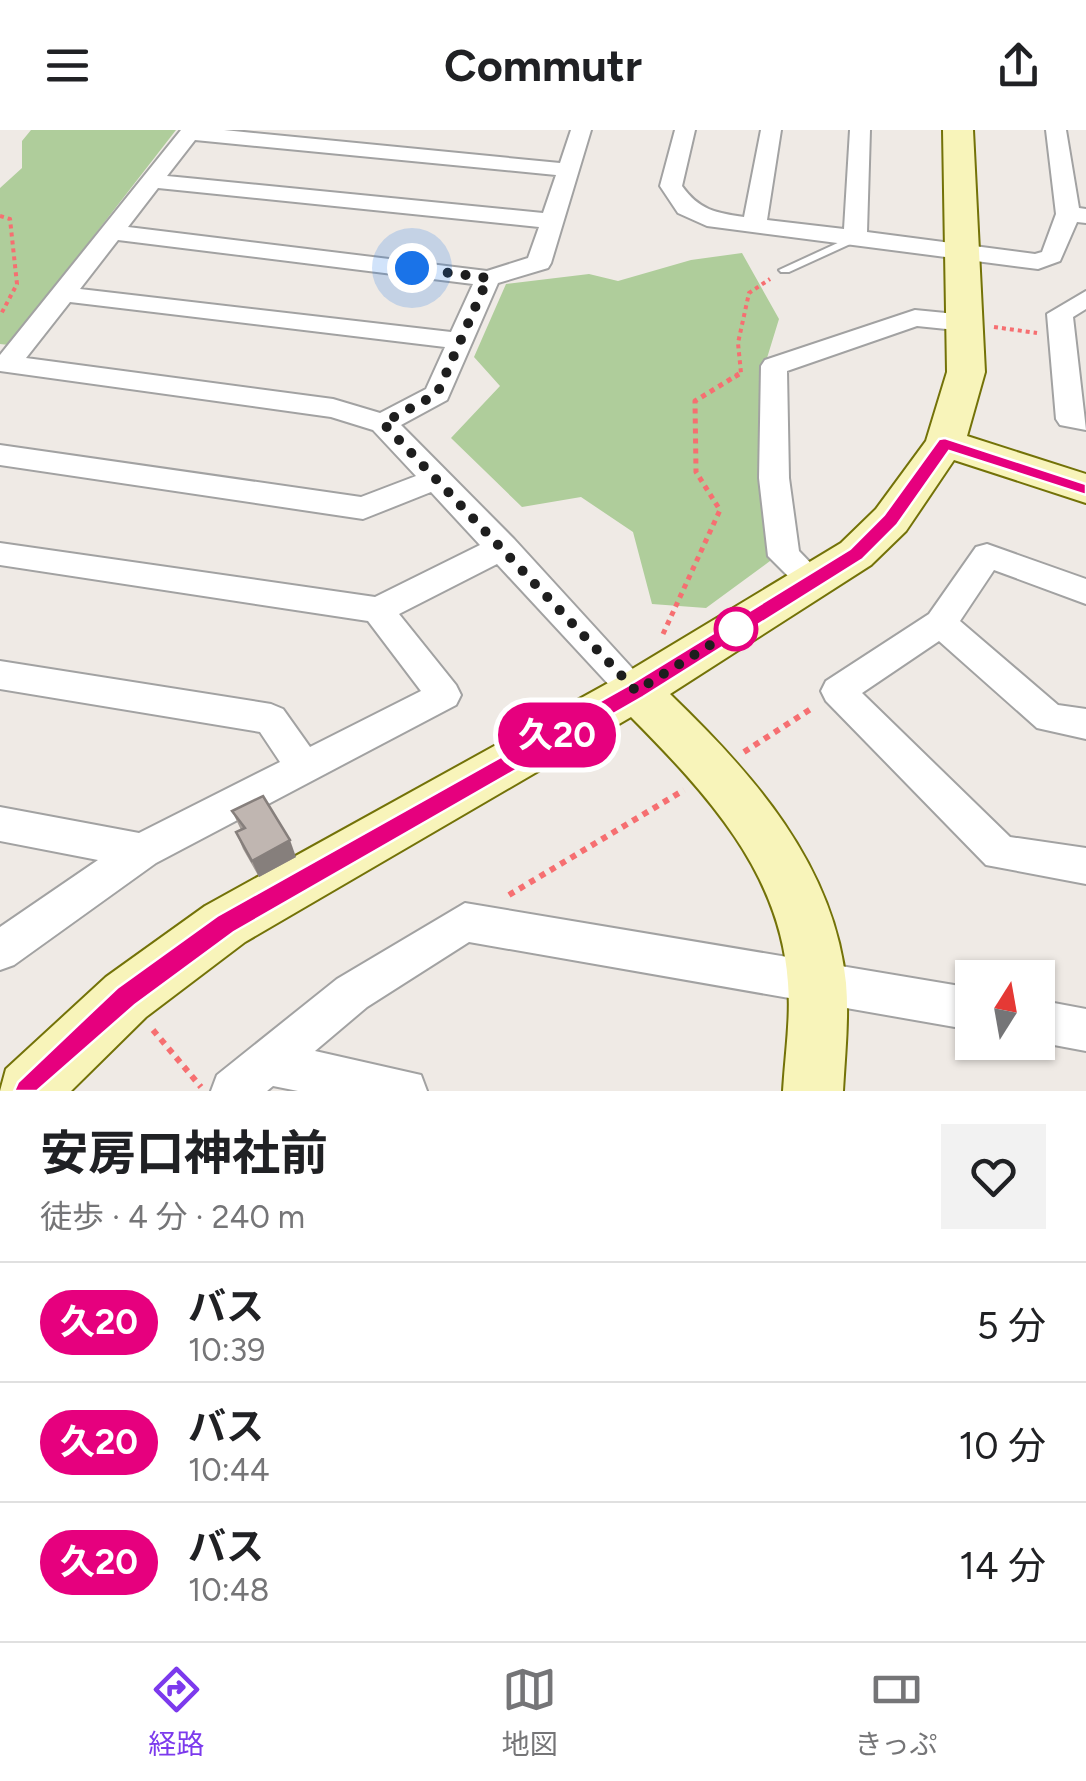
<!DOCTYPE html>
<html lang="ja">
<meta charset="utf-8">
<style>
:root{--surface:#fff;--page:#f2f2f2;--text:#202124;--muted:#757577;--line:#e0e0e0;--accent:#7c3aed}
body{margin:0;font-family:Figtree,"Noto Sans JP",sans-serif;background:var(--page);color:var(--text);height:100vh;display:flex;flex-direction:column;font-size:38px;white-space:nowrap}
*{box-sizing:border-box;margin:0}
p{font-size:32px;color:var(--muted)}
.icon{flex:none;width:55px;height:55px;fill:none;stroke:currentColor;stroke-width:2;stroke-linecap:round;stroke-linejoin:round}
.map{position:relative;height:961px;overflow:hidden}
.side{display:flex;flex-direction:column;background:var(--surface);flex:1}
.side>*{flex:none}
.badge{padding:0 20px;border-radius:32px;font-size:35px;line-height:65px}
.needle{width:65px;rotate:11deg}
.buttons{position:absolute;left:955px;top:830px;display:grid;gap:20px}
.buttons a{display:grid;place-items:center;width:100px;height:100px;border-radius:0px;background:var(--surface);box-shadow:0 2px 8px #0004;font-size:50px}
.you{position:absolute;width:50px;height:50px;margin:-25px;border:8px solid #fff;border-radius:50%;background:#1a73e8;box-shadow:0 0 0 15px #1a73e833}
.map>.badge{position:absolute;translate:-50% -50%;box-shadow:0 0 0 5px #fff}
.round{display:grid;place-items:center;flex:none;width:105px;height:105px;border-radius:0px;background:var(--page)}
.summary{display:flex;align-items:center;justify-content:space-between;height:170px;padding:0 40px}
h1{font-size:48px;font-weight:700;line-height:75px}
ul{padding:0;list-style:none}
li{display:flex;align-items:center;gap:30px;height:120px;padding:0 40px;border-top:2px solid var(--line)}
li div{flex:1}
li b{display:block;font-size:38px}
li em{font-style:normal}
li .badge{min-width:110px;font-weight:700;text-align:center}
header{display:flex;justify-content:space-between;align-items:center;height:130px;padding:0 40px;background:var(--surface);font-size:45px;font-weight:700}
.tabs{display:flex;justify-content:space-around;align-items:center;height:140px;border-top:2px solid var(--line);background:var(--surface);font-size:28px;color:var(--muted)}
.tabs a{display:grid;justify-items:center;gap:5px}
.tabs .selected{color:var(--accent)}
.map>svg:first-child{display:block}
</style>
<header><svg class="icon" aria-label="menu" viewBox="0 0 24 24"><path d="M4 6h16M4 12h16M4 18h16"/></svg>Commutr<svg class="icon" aria-label="share" viewBox="0 0 24 24"><path d="M12 15V3M7 8l5-5 5 5M5 13v7h14v-7"/></svg></header>
<div class="map">
<svg width="1086" height="961" viewBox="0 0 1086 961">
<rect width="100%" height="100%" fill="#efeae5"/>
<path fill="#afcd9b" d="M31,0H176L9,215L0,214V58L22,38V11Z
M742,123L779,189L767,228L770,431L706,478L652,474L633,402L581,367L522,377L451,308L500,256L474,227L506,154L589,144L618,151L691,130Z"/>
<g fill="none" stroke-linecap="round" stroke-linejoin="round">
<g stroke="#a2a2a2" stroke-width="4">
<path id="lane" d="M855,105L860,108L859,110L789,142H781L779,140Z"/>
</g>
<g stroke="#a2a2a2" stroke-width="4">
<path id="street" d="M181,0H224L560,33L571,0H591L551,133L548,138L498,153L447,270L401,295L514,409L653,561L648,571L636,575L624,571L497,434L399,484L456,555L461,565L456,575L156,733L14,835L0,840V797L98,730L0,711V677L139,703L280,632L260,602L0,559V531L271,574L283,579L310,617L421,561L368,491L0,435V413L375,467L480,415L431,362L363,389L0,335V315L361,367L416,346L373,300L331,287L0,241V225ZM195,10L556,45L543,83L167,46ZM158,58L539,97L528,128L487,141L128,97ZM118,110L473,154L451,202L80,159ZM70,172L445,217L426,259L380,283L333,269L26,228Z
M675,0H695L682,56C699,80 716,83 744,87L761,0H781L767,90L844,99L850,0H870L867,102L1035,124L1042,122L1056,84L1046,0H1066L1079,78L1086,79V93L1077,92L1060,131L1038,139L707,96L678,83L660,56Z
M1086,161V179L1073,187L1086,300L1060,295L1056,289L1047,184Z
M915,180L966,185L979,193L966,201L917,196L787,241L789,348L799,421L829,452L824,460L813,464L802,460L768,426L759,348L761,236L765,230Z
M987,414L1086,449V474L994,440L960,491L1058,575L1086,579V609L1037,598L939,511L862,563L1010,707L1086,718V754L986,735L826,571L821,561L826,551L929,484L976,417Z
M465,773L972,858V900L469,812L367,877L315,921L421,945L427,961H298L273,956L267,961H211L217,945L337,849Z
M1038,870L1086,879V921L1038,912Z"/>
</g>
<g stroke="#737208" stroke-width="4">
<path id="secondary" d="M943,0H973L985,242L967,306L1086,344V373L954,330L906,401L871,435L670,564C752,643 834,734 846,853C849,889 845,925 843,961H783C785,925 791,889 788,853C781,742 705,662 631,587L245,812L146,887L71,961H0L6,939L106,847L205,776L619,547L841,413L876,379L926,311L947,242Z"/>
</g>
<path stroke="#f66f71" stroke-width="4" stroke-dasharray="4 4" stroke-linecap="butt" d="M0,86L10,89L17,154L0,186
M994,197L1037,203
M735,247L741,243L738,213L749,163L770,149"/>
<path stroke="#f66f71" stroke-width="5" stroke-dasharray="5 5" stroke-linecap="butt" d="M663,504L720,380L696,342L695,271L739,244"/>
<path stroke="#f66f71" stroke-width="6" stroke-dasharray="6 6" stroke-linecap="butt" d="M744,622L814,577
M509,765L684,660
M153,900L201,957"/>
<use href="#lane" fill="#fff" fill-rule="evenodd"/>
<use href="#street" fill="#fff" fill-rule="evenodd"/>
<use href="#secondary" fill="#f8f4ba" fill-rule="evenodd"/>
</g>
<path fill="#a59d98" d="M232,681L296,727L259,747L243,719L236,702L241,700Z"/>
<path fill="#867f7c" d="M290,710L296,727L259,747L252,731Z"/>
<path fill="#c0b6b1" stroke="#867f7c" stroke-width="2.5" d="M263,666L290,710L252,731L236,702L245,698L232,681Z"/>
<path fill="#e6007e" stroke="#fff" stroke-width="2.5" d="M945,308L1086,354V365L949,321L897,395L863,429L643,567L234,802L135,875L37,961H14L18,952L117,858L217,786L629,555L850,419L884,385L939,309Z"/>
<g fill="none" stroke-linecap="round" stroke-linejoin="round">
<path stroke="#1e1e1e" stroke-width="10" stroke-dasharray="0 18" d="M412,138L488,148L437,264L383,293L636,561L736,499"/>
</g>
<circle fill="#fff" stroke="#e6007e" stroke-width="5" cx="736" cy="499" r="20"/>
</svg>
<div class="buttons">
<a><svg class="needle" viewBox="-14 -14 28 28"><path d="M0-13l5 13h-10z" fill="#e53935"/><path d="M0 13l5-13h-10z" fill="#757577"/></svg></a>
</div>
<div class="you" style="left:412px;top:138px"></div>
<b class="badge" style="left:557px;top:605px;background:#e6007e;color:#fff">久20</b>
</div>
<section class="side">
<div class="summary"><div><h1>安房口神社前</h1><p>徒歩 · 4 分 · 240 m</p></div><a class="round"><svg class="icon" aria-label="heart" viewBox="0 0 24 24"><path d="M12 20l-8-8c-3-5 5-10 8-4 3-6 11-1 8 4z"/></svg></a></div>
<ul>
<li><span class="badge" style="background:#e6007e;color:#fff">久20</span><div><b>バス</b><p>10:39</p></div><em>5 分</em></li>
<li><span class="badge" style="background:#e6007e;color:#fff">久20</span><div><b>バス</b><p>10:44</p></div><em>10 分</em></li>
<li><span class="badge" style="background:#e6007e;color:#fff">久20</span><div><b>バス</b><p>10:48</p></div><em>14 分</em></li>
</ul>
</section>
<nav class="tabs">
<a class="selected"><svg class="icon" aria-label="directions" viewBox="0 0 24 24"><path d="M12 3l9 9-9 9-9-9zM9 14v-3h6M13 9l2 2-2 2"/></svg>経路</a>
<a><svg class="icon" aria-label="map" viewBox="0 0 24 24"><path d="M3 6l6-2 6 2 6-2v14l-6 2-6-2-6 2zM9 4v14M15 6v14"/></svg>地図</a>
<a><svg class="icon" aria-label="tickets" viewBox="0 0 24 24"><path d="M3 7h18v10H3zM15 7v10"/></svg>きっぷ</a>
</nav>
